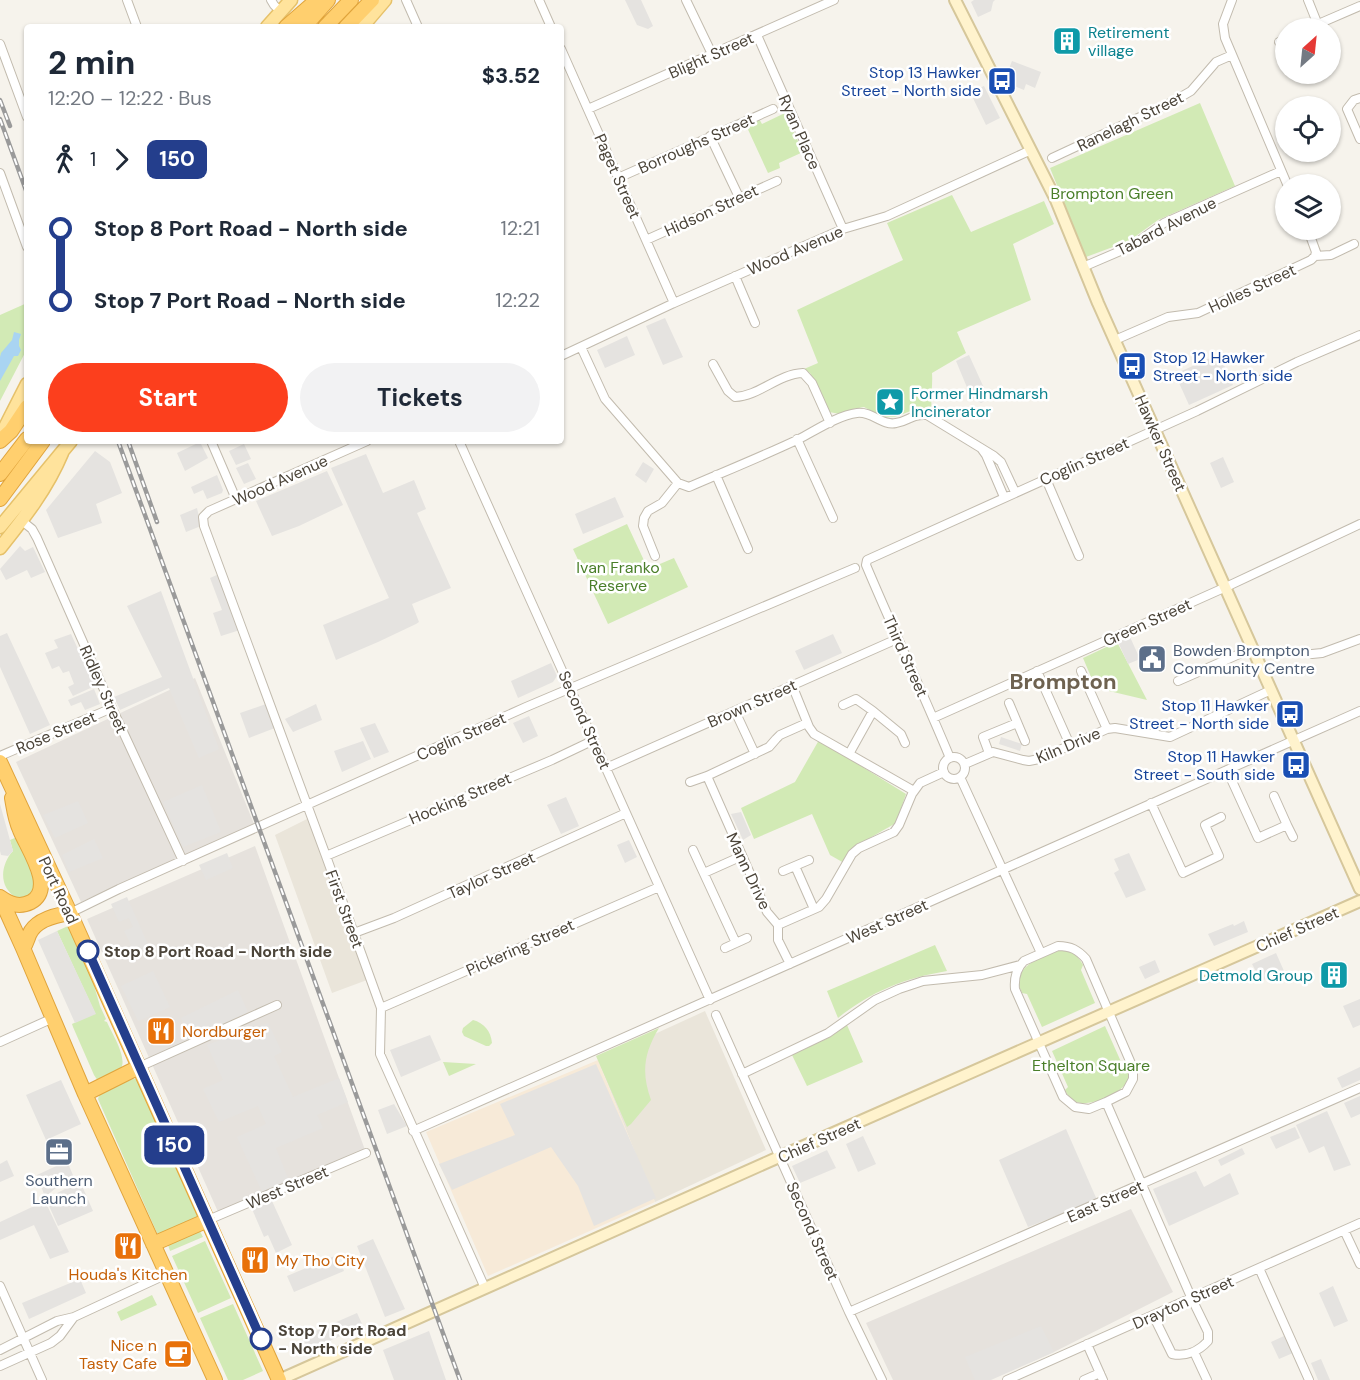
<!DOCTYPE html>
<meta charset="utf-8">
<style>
:root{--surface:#fff;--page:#f2f2f3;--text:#1f2937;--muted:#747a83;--accent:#fc3f1d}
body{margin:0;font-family:"DM Sans",sans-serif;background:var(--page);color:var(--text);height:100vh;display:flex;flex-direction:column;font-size:22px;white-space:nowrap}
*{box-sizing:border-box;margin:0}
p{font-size:20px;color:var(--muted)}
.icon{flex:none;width:33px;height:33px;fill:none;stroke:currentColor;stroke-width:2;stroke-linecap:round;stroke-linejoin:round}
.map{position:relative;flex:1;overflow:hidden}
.sheet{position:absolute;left:24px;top:24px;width:540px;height:420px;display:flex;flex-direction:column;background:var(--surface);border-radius:6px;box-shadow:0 2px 4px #0004}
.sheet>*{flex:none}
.badge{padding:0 12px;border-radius:9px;font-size:21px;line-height:39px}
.needle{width:39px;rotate:27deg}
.controls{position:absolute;left:1275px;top:18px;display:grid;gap:12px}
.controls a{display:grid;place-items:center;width:66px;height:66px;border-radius:50%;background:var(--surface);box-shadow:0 2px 4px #0004;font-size:30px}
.map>.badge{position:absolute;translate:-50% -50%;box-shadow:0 0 0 3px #fff}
.legs{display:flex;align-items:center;gap:9px;height:66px;padding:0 24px;font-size:20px}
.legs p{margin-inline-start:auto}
.summary{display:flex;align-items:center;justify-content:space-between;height:102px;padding:0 24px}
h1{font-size:33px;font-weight:700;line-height:45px}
.primary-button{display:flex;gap:12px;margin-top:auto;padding:12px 24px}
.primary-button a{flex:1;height:69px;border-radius:36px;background:var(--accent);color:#fff;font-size:24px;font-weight:700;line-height:69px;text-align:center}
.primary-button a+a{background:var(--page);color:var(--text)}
ul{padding:0 24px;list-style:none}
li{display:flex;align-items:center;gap:21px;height:72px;font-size:22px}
li i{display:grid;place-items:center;width:9px;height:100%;margin:0 8px;background:currentColor}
li i::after{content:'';width:15px;height:15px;margin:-8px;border:4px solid;border-radius:50%;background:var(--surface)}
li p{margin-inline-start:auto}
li:first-child i{background:linear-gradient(#0000 50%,currentColor 0)}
li:last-child i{background:linear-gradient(currentColor 50%,#0000 0)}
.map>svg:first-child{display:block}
</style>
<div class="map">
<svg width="1360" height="1380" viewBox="0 0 1360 1380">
<rect width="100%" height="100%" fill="#f6f3ec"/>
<path fill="#eae5da" d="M309,818L367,980L332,993L275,835Z
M705,1011L766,1150L655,1202L598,1060Z"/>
<path fill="#f7ead8" d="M598,1060L655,1202L488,1276L426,1132Z"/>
<path fill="#e6e2dd" d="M195,678L254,824L81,902L16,762Z
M255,846L365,1150L219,1214L87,919Z
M1131,1209L1173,1292L1054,1352L989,1380H893L866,1323Z"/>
<path fill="#d2eab5" d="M1200,103L1235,186L1158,220L1129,241L1086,257L1050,168Z
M785,113L803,152L779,163L780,168L768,173L745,123L758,117L762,124Z
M952,195L971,232L1044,201L1054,224L1013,244L1031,300L957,332L966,353L932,373C933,386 930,399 932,412L916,409L895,417H883L864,407L853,409L840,414L829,412L810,373L804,369L818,363L797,310L903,260L887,223Z
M27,303V349L0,401V315Z
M627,524L648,569L674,558L688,587L608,624L573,549Z
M1117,642L1147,700L1109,691L1110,687L1107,682L1098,686L1094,684L1083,658Z
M819,740L906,794L896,823L854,847L844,863L830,855L812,814L754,839L741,808L795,782Z
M17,837L33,870L35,889C34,890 30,896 29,897C18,904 6,891 4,882C1,871 6,858 13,851L10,840Z
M68,926L93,982L100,1006L106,1019L104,1021L107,1022C112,1034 129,1059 120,1070C115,1076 107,1080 100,1084L94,1075L73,1027L72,1024L95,1013L57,931Z
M935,945L947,971C905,978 872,991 838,1018L827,991Z
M1064,950C1074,952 1078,956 1083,965L1081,970L1095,1003L1042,1027L1027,994L1022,993C1012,974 1026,965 1042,957C1049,954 1056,951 1064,950Z
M473,1020C484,1023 491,1031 492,1043L489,1046H486L464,1036L462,1032L463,1028Z
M847,1025L863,1062L807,1086L792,1055L830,1037Z
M1105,1026L1122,1064L1127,1063C1128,1068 1130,1073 1129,1078C1125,1093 1088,1109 1074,1101C1070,1099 1067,1094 1065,1090L1068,1087L1052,1051Z
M659,1028C644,1053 641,1072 651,1100L631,1124L627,1127L596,1056Z
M443,1062L476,1064L449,1076Z
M133,1079H137L143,1092L198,1216L197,1220L162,1235L157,1233L98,1099L100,1093Z
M200,1231L203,1237L170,1251L168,1245Z
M205,1241L231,1298L198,1313L172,1256Z
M152,1295L157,1305L121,1321L117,1312Z
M233,1304L263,1371L243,1380H228L200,1318Z"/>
<path fill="#e5e3e0" d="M625,0H641L653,26L648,29L637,25Z
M974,0H995L993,2L991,11L978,17L971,2Z
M1012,61L1041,72L1035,88L1026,84L1024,90L1014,86L1016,80L1006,76Z
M984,86L1000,118L986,125L970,92Z
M665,318L683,357L663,365L646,326Z
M627,336L635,355L605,368L597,350Z
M1219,354L1233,385L1189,405L1175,374Z
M969,355L989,399L981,403L971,397L956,361Z
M200,442L208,458L185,471L177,453Z
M244,444L251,459L236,465L229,451Z
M95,451L110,462L122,493L96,504L102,523L58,538L46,510Z
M366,454L383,493L414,480L426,509L417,513L451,588L412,604L419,622L416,624L378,642L336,660L323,625L389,598L331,468Z
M1223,457L1234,482L1221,488L1210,463Z
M643,462L654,469L646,483L635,475Z
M248,463L256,479L244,484L236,468Z
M327,471L343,505L299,526L272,536L256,501Z
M217,475L223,490L222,493L207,499L203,490L194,494L191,487Z
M615,497L624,517L583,534L575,514Z
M197,508L201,526L186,532L180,515Z
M20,546L25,551L33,547L45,572L31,578L27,570L6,580L0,569Z
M219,574L240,630L221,636L213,613L222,610L210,578Z
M161,591L219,749L199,758L169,688L120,710L114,697L162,677L127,606Z
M7,633L50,725L30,734L0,667V636Z
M71,634L95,686L73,696L68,687L74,684L69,671L63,673L59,666L52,669L45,653L58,648L54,640Z
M833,634L842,653L804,670L795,651Z
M1130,637L1140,659L1128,664L1118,642Z
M551,663L557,676L553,682L518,698L511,681Z
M94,689L100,704L85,710L81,702L71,706L68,700Z
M266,704L275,728L249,738L240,713Z
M316,704L322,720L293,732L285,719Z
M529,716L538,736L523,743L513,723Z
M375,723L389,752L374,758L360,728Z
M1001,737L1022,744L1020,751L999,744Z
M363,741L371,759L342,772L334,751Z
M202,785L221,832L183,847L163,802Z
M566,797L579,826L561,834L547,805Z
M78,801L88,823L55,838L43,815Z
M0,804L13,851L8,856L1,855L0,851Z
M741,812L751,835L743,840L731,814Z
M94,839L103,858L69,872L62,855Z
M629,840L637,857L625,863L617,845Z
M227,853L233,868L206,880L199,865Z
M1129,853L1146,890L1126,898L1114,873L1119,870L1114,859Z
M127,897L150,949L133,957L129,946L131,945L124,931L133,927L129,918L119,922L111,904Z
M1244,921L1248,932L1214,946L1208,934L1233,924L1234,926Z
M57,931L96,1014L75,1023L38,940Z
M1276,953L1284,971L1261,981L1252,964Z
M1155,960L1160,972L1145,979L1139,967Z
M153,971L170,1007L138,1021L121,986Z
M238,990L248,1012L190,1039L181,1018Z
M1360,999V1025L1353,1028L1343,1006Z
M268,1023L282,1052L274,1056L293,1097L339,1078L348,1102L317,1115L323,1128L276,1148L290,1183L263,1194L237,1137L266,1124L258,1106L219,1122L203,1089L223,1080L207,1045Z
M430,1035L441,1060L401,1077L390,1050Z
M596,1064L656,1198L594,1226L578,1186L551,1147L452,1190L439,1164L515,1135L500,1104Z
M1360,1067V1080L1342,1088L1337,1078Z
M61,1080L81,1124L46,1140L26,1095Z
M1360,1096V1114L1351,1118L1344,1103Z
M394,1104L407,1126L387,1134L378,1110Z
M1327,1111L1351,1165L1334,1171L1324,1146L1309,1153L1296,1125Z
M1295,1127L1300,1138L1276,1149L1270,1137Z
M1066,1129L1097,1200L1028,1227L999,1160Z
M863,1136L876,1164L858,1172L846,1144Z
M1242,1148L1245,1154L1221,1166L1218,1160Z
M827,1150L836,1168L800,1183L792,1166Z
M7,1160L14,1176L0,1182V1164Z
M67,1161L75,1180L57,1187L45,1197L37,1175Z
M1196,1171L1204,1187L1230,1173L1239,1194L1169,1226L1153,1189Z
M80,1181L93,1211L58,1226L46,1199Z
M45,1201L69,1252L50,1259L34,1225L0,1240V1222Z
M272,1201L292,1245L276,1253L268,1235L264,1237L252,1209Z
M373,1239L405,1309L385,1317L357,1246Z
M337,1255L344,1271L294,1292L287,1276Z
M80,1279L86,1293L29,1319L22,1303Z
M1333,1286L1348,1321L1334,1327L1319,1293Z
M357,1313L363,1326L309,1350L302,1337Z
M1041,1326L1054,1352L991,1380H975L965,1357Z
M429,1331L446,1380H394L383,1350Z
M1284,1336L1293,1353L1279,1359L1271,1342Z
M1321,1359L1330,1380H1318L1311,1363Z"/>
<path fill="#a9d4f2" d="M14,332L21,334L19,340V346L21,350L18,356H14L0,381V357L1,353L12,340Z"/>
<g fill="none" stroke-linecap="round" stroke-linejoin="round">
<g stroke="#c2bbae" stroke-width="10">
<path id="street" d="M127,0L137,27
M271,0L274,5L280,11
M406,0L418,27
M539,0L551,27
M686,0L712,54
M1232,0L1223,24L1225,38L1287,184
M1308,0L1318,25
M1309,28L1360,6
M757,35L843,229
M1279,42L1286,39
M0,44L27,117
M561,49L674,303
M1360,98L1354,100L1347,109L1360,139
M588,109L834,0
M710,136L739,197
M1052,158L1172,102L1191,91L1216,62L1232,55
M0,173L27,247
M618,178L773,109
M1308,230L1316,252L1315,256
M646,240L777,181
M1083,267L1132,246L1164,223L1281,171
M735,276L755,323
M1115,340L1168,317L1198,313L1311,260L1315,256L1331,255L1354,244
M581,347L605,399L678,483L689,487C726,471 763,456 799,439C816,430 839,415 857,413C872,411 882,426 896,423C910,421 910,414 927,415L994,456L1001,462L1015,492
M561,356L674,303L843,229L887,216L1031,150
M713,364L728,391L735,397C759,396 778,374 803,373L812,383L830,423
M797,439L833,518
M211,441L236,499
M367,441L209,511L203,517L204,526L326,856L381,1008L380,1054L485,1288
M459,441L710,1000
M981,448L986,455L1004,497
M716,475L748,549
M1046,479L1079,556
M22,521L32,529L37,538L112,708L183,861
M655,556L643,526L644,518L648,511L662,503L678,483
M1312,654L1322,653L1360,639
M1037,671L1070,745
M1081,671L1107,729
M1178,681L1253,648
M792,685L809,727L814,734L914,791
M1009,703L1025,741
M843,705L856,699L873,711L901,734L905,743
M735,711L755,754
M933,718L1226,587L1360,524
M989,753L983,737L1017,723
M849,754L873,711
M0,756L112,708
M943 768a11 11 0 1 1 22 0a11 11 0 1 1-22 0Z
M950,758C923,693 893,629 866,565L867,560L1197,411L1297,362L1360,335
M965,764L993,752L1023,760L1029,761L1039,759L1107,729L1115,728L1170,737L1271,690
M606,768L897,639
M1227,770L1258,838L1287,825L1274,796
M707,776L767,912L778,925V940L790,964
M960,777L1041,953
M690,782L707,776L769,747L776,739L780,735L807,723
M1151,803L1183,873L1219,856L1205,825L1221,817
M1287,825L1293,837
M693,850L736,943
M326,856L552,760L594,740
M795,866L814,909
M783,871L809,860
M704,873L742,856
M70,913L119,889L526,707L855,568
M778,925L819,907L826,899L852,854L859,848L894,832L899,825L912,794L920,783L944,772
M354,933L394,918L626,813
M1058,946C1071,946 1078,950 1086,959L1133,1068V1079L1126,1092L1106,1102L1089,1109L1075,1107L1063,1097L1015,989C1014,978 1016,969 1024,961Z
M725,948L747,938
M381,1008L659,887
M716,1015L849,1312L882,1380
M0,1042L53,1018
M139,1067L277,1005
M742,1074L828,1033L875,1000L899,989L923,981L982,975L1020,965
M1106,1102L1191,1297L1208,1332V1341C1199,1351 1186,1357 1172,1354L1153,1315
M413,1131L1360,711
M208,1220L366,1153
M1344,1230L1360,1264
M1259,1268L1309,1380
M0,1286L42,1380
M849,1312L1360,1088
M1087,1344L1103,1380
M0,1350L57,1321L74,1317L167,1274
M1194,1352L1207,1380
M0,1366L51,1343L60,1336L74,1317
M1007,1380L1360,1223
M1084,1380L1100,1373"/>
</g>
<g stroke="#d6c79b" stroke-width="14">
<path id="secondary" d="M955,0L1056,200L1098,303L1360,889
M279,1380L779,1157L1360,901"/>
</g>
<g stroke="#e6c16a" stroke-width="15">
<path id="primary" d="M267,27L291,0
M362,27L385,0
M0,437L27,384
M0,527L71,441
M0,548C24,518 47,489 62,453"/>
</g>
<g stroke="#e0a43c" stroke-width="16">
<path id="highway" d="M286,27L317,0
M304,27L328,0
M325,27L351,0
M346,27L372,0
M0,441L11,431L27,407
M0,474L27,439
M0,499L43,441
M0,762L70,913L279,1380
M0,897L23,948L85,1094L215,1380
M0,897C10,904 19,908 31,902C56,888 27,848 20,830C15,819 14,809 12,798
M23,948C27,943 27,940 29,935C35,920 56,915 70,913
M85,1094L139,1067
M153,1244L208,1220"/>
</g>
<use href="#street" stroke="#fff" stroke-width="8"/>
<use href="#secondary" stroke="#fff3cd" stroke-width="10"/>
<use href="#primary" stroke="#ffe39c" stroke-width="12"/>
<use href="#highway" stroke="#ffcf6e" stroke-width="14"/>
<g stroke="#9a9a9a" stroke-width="4.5">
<path id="rail" d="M0,100L10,126
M0,119L27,193
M118,441L460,1380
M128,441L157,522"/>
</g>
<use href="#rail" stroke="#fff" stroke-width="2" stroke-dasharray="7" stroke-linecap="butt"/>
</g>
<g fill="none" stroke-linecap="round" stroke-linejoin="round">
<g stroke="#fff" stroke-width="14">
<path id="line-1" d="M88,951L261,1339"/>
</g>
<use href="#line-1" stroke="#243e8c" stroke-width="9"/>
</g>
<defs>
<g id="building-square" transform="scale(1.5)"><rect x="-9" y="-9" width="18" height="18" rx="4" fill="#0f9aa8" stroke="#fff"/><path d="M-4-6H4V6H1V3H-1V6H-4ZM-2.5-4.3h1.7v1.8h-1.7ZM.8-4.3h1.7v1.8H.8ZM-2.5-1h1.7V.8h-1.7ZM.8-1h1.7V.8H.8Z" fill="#fff"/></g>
<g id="bus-square" transform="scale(1.5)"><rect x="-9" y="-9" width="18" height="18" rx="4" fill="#1a4fb4" stroke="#fff"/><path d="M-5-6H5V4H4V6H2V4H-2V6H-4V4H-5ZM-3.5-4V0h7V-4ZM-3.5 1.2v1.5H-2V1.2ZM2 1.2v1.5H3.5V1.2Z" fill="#fff"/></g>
<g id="sight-square" transform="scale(1.5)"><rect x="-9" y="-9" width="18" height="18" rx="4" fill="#0f9aa8" stroke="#fff"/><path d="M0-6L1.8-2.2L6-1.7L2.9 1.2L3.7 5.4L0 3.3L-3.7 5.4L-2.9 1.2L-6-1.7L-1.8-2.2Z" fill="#fff"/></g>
<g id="civic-square" transform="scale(1.5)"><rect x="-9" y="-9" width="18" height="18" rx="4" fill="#5c6f8a" stroke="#fff"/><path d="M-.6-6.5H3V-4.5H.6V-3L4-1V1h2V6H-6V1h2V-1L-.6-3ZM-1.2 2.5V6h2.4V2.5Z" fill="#fff"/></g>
<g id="restaurant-square" transform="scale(1.5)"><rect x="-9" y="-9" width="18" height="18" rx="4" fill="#e8710a" stroke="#fff"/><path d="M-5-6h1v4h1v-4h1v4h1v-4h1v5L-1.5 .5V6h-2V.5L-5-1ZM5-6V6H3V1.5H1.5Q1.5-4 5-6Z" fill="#fff"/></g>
<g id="office-square" transform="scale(1.5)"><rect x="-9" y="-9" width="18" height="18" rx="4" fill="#5c6f8a" stroke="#fff"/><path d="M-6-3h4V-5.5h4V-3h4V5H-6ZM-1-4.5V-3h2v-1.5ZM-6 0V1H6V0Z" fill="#fff"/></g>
<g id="cafe-square" transform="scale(1.5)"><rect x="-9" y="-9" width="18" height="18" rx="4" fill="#e8710a" stroke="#fff"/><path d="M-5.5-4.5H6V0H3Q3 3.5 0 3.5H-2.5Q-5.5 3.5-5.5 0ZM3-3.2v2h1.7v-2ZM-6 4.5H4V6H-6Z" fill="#fff"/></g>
</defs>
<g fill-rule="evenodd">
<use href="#building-square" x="1067" y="41"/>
<use href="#bus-square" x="1002" y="81"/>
<use href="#bus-square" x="1132" y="366"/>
<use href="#sight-square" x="890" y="402"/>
<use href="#civic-square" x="1152" y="659"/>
<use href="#bus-square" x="1290" y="714"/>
<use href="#bus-square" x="1296" y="765"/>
<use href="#building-square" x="1334" y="975"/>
<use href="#restaurant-square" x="161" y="1031"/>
<use href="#office-square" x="59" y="1152"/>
<use href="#restaurant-square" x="128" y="1246"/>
<use href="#restaurant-square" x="255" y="1260"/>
<use href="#cafe-square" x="178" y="1354"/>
</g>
<g fill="#fff" stroke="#243e8c" stroke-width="3">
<circle cx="88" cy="951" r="10"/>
<circle cx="261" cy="1339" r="10"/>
</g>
<g text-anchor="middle" stroke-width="5" stroke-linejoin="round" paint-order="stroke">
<g font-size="16" fill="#0d838f" stroke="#fff" text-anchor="start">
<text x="1088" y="38">Retirement<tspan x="1088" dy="18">village</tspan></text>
<text x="911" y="399">Former Hindmarsh<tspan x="911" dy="18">Incinerator</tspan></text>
<text x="1313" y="981" text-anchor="end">Detmold Group</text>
</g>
<g font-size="16" fill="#4b4439" stroke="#fff">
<text transform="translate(711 55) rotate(-24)" y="6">Blight Street</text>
<text transform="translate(1130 121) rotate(-26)" y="6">Ranelagh Street</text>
<text transform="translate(800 132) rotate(66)" y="6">Ryan Place</text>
<text transform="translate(696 143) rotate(-24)" y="6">Borroughs Street</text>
<text transform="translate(618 176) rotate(66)" y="6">Paget Street</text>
<text transform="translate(711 210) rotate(-25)" y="6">Hidson Street</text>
<text transform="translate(1166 226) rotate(-27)" y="6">Tabard Avenue</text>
<text transform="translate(795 250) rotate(-23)" y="6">Wood Avenue</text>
<text transform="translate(1252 288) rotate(-25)" y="6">Holles Street</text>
<text transform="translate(1161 443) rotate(66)" y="6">Hawker Street</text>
<text transform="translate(1084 461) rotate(-24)" y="6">Coglin Street</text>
<text transform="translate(280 480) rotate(-24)" y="6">Wood Avenue</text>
<text transform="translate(1147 622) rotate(-24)" y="6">Green Street</text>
<text transform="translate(906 656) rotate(66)" y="6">Third Street</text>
<text transform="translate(104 689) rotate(66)" y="6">Ridley Street</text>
<text transform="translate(752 703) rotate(-24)" y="6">Brown Street</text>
<text transform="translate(585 720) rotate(66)" y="6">Second Street</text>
<text transform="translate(56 732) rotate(-23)" y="6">Rose Street</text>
<text transform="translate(461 736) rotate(-24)" y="6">Coglin Street</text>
<text transform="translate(1068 745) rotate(-23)" y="6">Kiln Drive</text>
<text transform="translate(460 798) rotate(-23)" y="6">Hocking Street</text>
<text transform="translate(749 871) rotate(65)" y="6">Mann Drive</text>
<text transform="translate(491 875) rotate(-24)" y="6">Taylor Street</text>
<text transform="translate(59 890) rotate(65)" y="6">Port Road</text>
<text transform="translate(345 909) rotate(70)" y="6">First Street</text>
<text transform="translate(887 921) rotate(-24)" y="6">West Street</text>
<text transform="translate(1297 929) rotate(-24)" y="6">Chief Street</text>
<text transform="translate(520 947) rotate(-24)" y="6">Pickering Street</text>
<text transform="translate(819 1140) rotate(-24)" y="6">Chief Street</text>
<text transform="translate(287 1187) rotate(-23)" y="6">West Street</text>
<text transform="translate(1105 1201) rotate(-24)" y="6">East Street</text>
<text transform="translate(813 1231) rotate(66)" y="6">Second Street</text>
<text transform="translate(1183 1302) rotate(-24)" y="6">Drayton Street</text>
</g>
<g font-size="16" fill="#164399" stroke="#fff" text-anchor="end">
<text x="981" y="78">Stop 13 Hawker<tspan x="981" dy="18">Street - North side</tspan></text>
<text x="1153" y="363" text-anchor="start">Stop 12 Hawker<tspan x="1153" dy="18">Street - North side</tspan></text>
<text x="1269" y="711">Stop 11 Hawker<tspan x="1269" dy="18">Street - North side</tspan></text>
<text x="1275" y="762">Stop 11 Hawker<tspan x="1275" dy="18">Street - South side</tspan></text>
</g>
<g font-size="16" fill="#4a7f2a" stroke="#fff">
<text x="1112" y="199">Brompton Green</text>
<text x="618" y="573">Ivan Franko<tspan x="618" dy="18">Reserve</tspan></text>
<text x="1091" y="1071">Ethelton Square</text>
</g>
<g font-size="16" fill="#4e5e75" stroke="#fff" text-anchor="start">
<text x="1173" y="656">Bowden Brompton<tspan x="1173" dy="18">Community Centre</tspan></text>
<text x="59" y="1186" text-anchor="middle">Southern<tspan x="59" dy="18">Launch</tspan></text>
</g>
<g font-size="16" font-weight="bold" fill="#4b4439" stroke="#fff" text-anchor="start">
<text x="104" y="957">Stop 8 Port Road - North side</text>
<text x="278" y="1336">Stop 7 Port Road<tspan x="278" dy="18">- North side</tspan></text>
</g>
<g font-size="16" fill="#c56008" stroke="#fff" text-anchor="start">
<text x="182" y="1037">Nordburger</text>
<text x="276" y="1266">My Tho City</text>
<text x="128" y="1280" text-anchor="middle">Houda's Kitchen</text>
<text x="157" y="1351" text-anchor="end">Nice n<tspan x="157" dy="18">Tasty Cafe</tspan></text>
</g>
<g font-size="22" font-weight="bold" fill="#6e6250" stroke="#fff">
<text x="1063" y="689">Brompton</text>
</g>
</g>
</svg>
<div class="controls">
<a><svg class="needle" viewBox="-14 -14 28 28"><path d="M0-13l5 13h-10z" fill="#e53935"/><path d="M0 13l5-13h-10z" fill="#747a83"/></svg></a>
<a><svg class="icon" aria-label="locate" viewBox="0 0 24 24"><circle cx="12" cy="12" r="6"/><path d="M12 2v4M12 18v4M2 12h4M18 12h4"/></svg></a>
<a><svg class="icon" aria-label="layers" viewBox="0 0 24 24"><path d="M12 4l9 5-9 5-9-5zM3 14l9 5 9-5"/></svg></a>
</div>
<b class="badge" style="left:174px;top:1145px;background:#243e8c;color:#fff">150</b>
<section class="sheet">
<div class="summary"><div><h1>2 min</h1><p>12:20 – 12:22 · Bus</p></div><b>$3.52</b></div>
<div class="legs"><svg class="icon" aria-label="walk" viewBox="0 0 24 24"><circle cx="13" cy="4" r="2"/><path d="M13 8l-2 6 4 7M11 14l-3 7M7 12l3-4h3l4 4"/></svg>1<svg class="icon" aria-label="forward" viewBox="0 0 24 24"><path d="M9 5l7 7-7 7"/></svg><b class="badge" style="background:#243e8c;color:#fff">150</b></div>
<ul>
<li><i style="color:#243e8c"></i><b>Stop 8 Port Road - North side</b><p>12:21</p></li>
<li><i style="color:#243e8c"></i><b>Stop 7 Port Road - North side</b><p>12:22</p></li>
</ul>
<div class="primary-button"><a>Start</a><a>Tickets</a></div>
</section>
</div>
